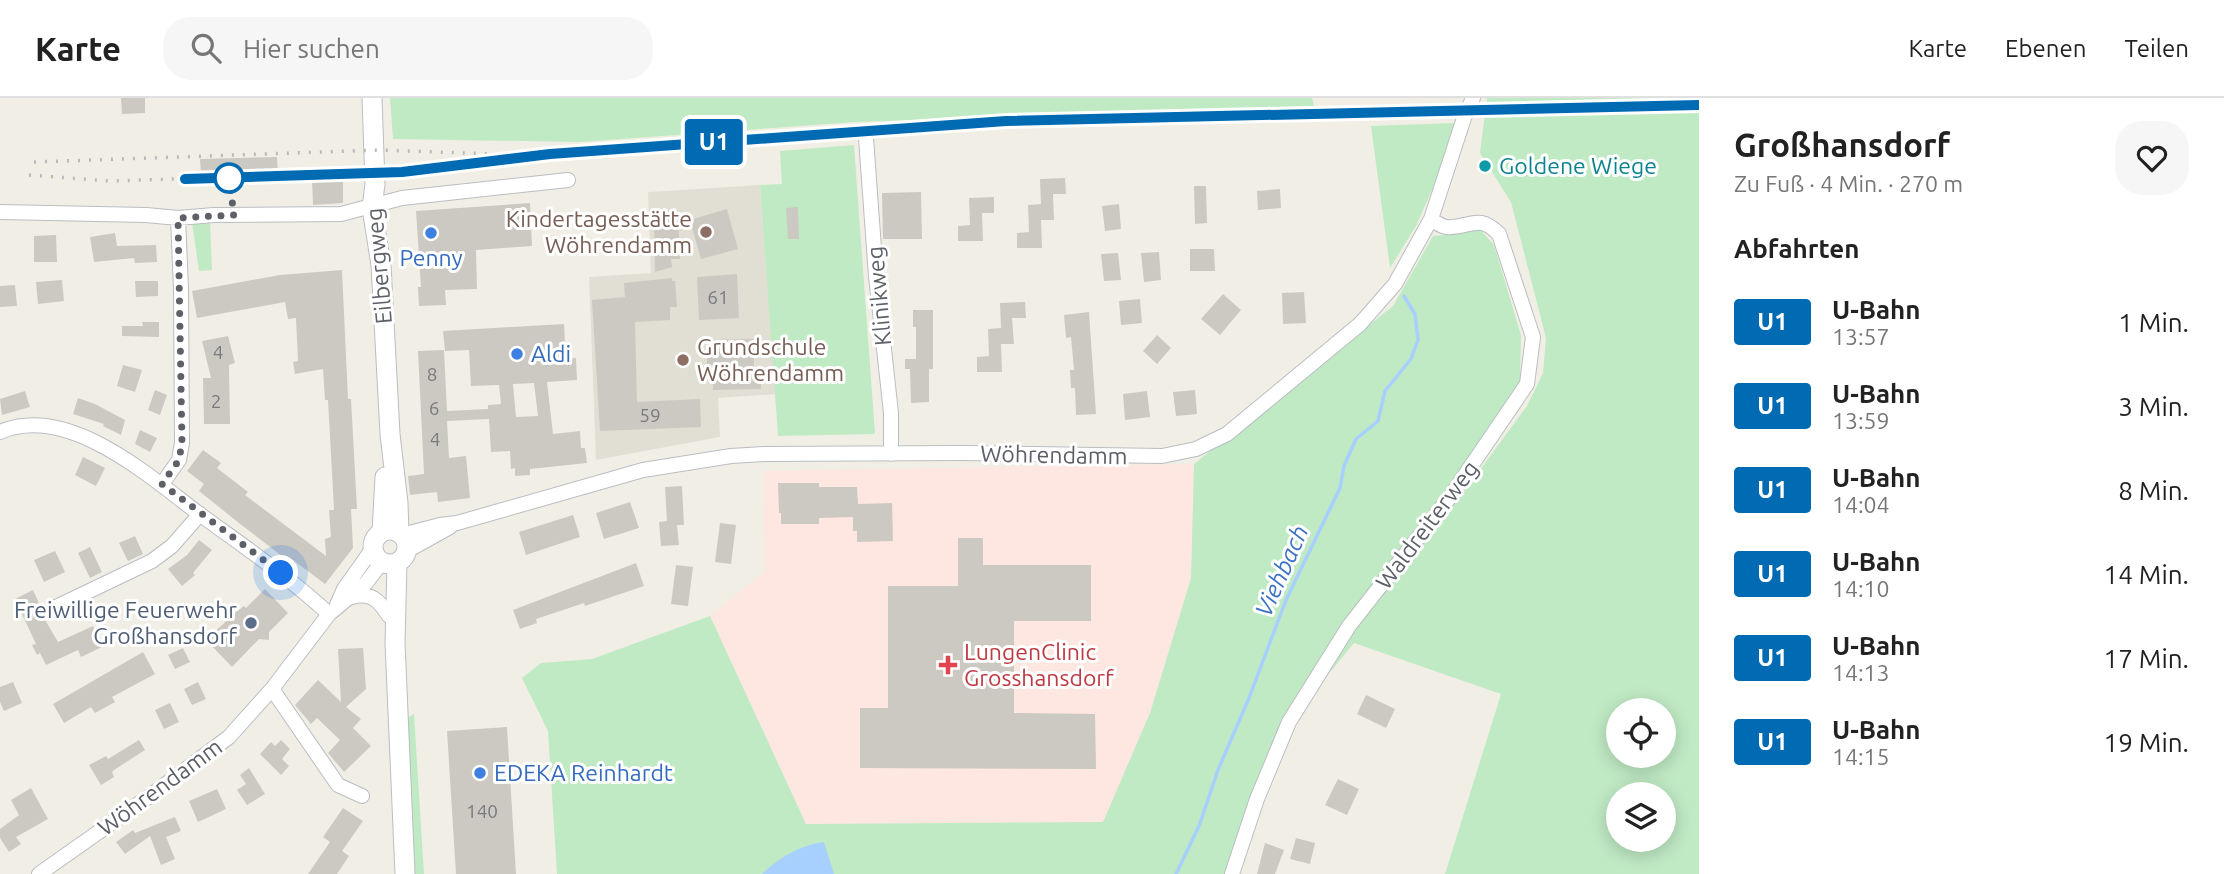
<!DOCTYPE html>
<html lang="de">
<meta charset="utf-8">
<style>
:root{--surface:#fff;--page:#f6f6f6;--text:#222;--muted:#767676;--line:#e0e0e0}
body{margin:0;font-family:Ubuntu,sans-serif;background:var(--page);color:var(--text);height:100vh;display:flex;flex-direction:column;font-size:26px;white-space:nowrap}
*{box-sizing:border-box;margin:0}
p{font-size:23px;color:var(--muted)}
.icon{flex:none;width:38px;height:38px;fill:none;stroke:currentColor;stroke-width:2;stroke-linecap:round;stroke-linejoin:round}
.map{position:relative;flex:1;overflow:hidden}
.sheet{display:flex;flex-direction:column;background:var(--surface);width:525px}
.sheet>*{flex:none}
.badge{padding:0 14px;border-radius:5px;font-size:24px;line-height:46px}
.fabs{position:absolute;left:1606px;top:600px;display:grid;gap:14px}
.fabs a{display:grid;place-items:center;width:70px;height:70px;border-radius:50%;background:var(--surface);box-shadow:0 4px 18px #0003;font-size:35px}
.you{position:absolute;width:35px;height:35px;margin:-18px;border:5px solid #fff;border-radius:50%;background:#1a73e8;box-shadow:0 0 0 10px #1a73e833}
.map>.badge{position:absolute;translate:-50% -50%;box-shadow:0 0 0 4px #fff}
h2{padding:0 35px;font-size:26px;line-height:63px}
.round{display:grid;place-items:center;flex:none;width:74px;height:74px;border-radius:28px;background:var(--page)}
.headline{display:flex;align-items:center;justify-content:space-between;height:119px;padding:0 35px}
h1{font-size:33px;font-weight:700;line-height:52px}
ul{padding:0;list-style:none}
li{display:flex;align-items:center;gap:21px;height:84px;padding:0 35px}
li div{flex:1}
li b{display:block;font-size:26px}
li em{font-style:normal}
li .badge{min-width:77px;font-weight:700;text-align:center}
header{display:flex;align-items:center;gap:42px;box-sizing:border-box;height:98px;padding:0 35px;background:var(--surface);border-bottom:2px solid var(--line)}
header strong{font-size:33px}
nav{display:flex;gap:38px;margin-inline-start:auto;font-size:24px}
.search{width:490px;height:63px;background:var(--page);display:flex;align-items:center;gap:18px;box-sizing:border-box;padding:0 24px;border-radius:28px;color:var(--muted);font-size:26px}
main{display:flex;flex:1;min-height:0}
.map>svg:first-child{display:block}
</style>
<header>
<strong>Karte</strong>
<div class="search"><svg class="icon" aria-label="search" viewBox="0 0 24 24"><circle cx="10" cy="10" r="6"/><path d="M15 15l6 6"/></svg>Hier suchen</div>
<nav><a>Karte</a><a>Ebenen</a><a>Teilen</a></nav>
</header>
<main>
<div class="map">
<svg width="1699" height="776" viewBox="0 0 1699 776">
<rect width="100%" height="100%" fill="#f1efe5"/>
<path fill="#e1dfd4" d="M760,87L776,296L718,300L720,339L596,362L589,179L651,175L648,94Z"/>
<path fill="#fee7e1" d="M1194,366L1191,480L1150,615L1103,725L806,726L710,518L765,473L763,373Z"/>
<path fill="#c0eac4" fill-rule="evenodd" d="M390,0H1312L1314,8L856,24L580,44L393,41Z
M1487,0H1699V776H1445L1501,596L1354,545L1289,624L1232,776H557L548,633L522,580L541,565L592,561L710,518L806,726L1103,724L1150,615L1191,480L1194,366L1393,208L1433,138L1454,136L1477,128L1494,147L1521,237L1520,283L1447,393L1455,406L1527,308L1543,275L1546,240L1511,104L1480,55ZM1619,612H1664V658H1619ZM1619,696H1664V742H1619Z
M1455,25L1440,74L1416,128L1390,170L1371,28Z
M854,47L875,336L778,338L760,87L782,86L780,53Z
M210,123L212,172L199,173L192,124Z
M414,616L424,776H413L407,620Z"/>
<path fill="#a7d0ff" d="M824,744L834,776H762C780,759 800,747 824,744Z"/>
<g fill="none" stroke-linecap="round" stroke-linejoin="round">
<path stroke="#a7d0ff" stroke-width="3.5" d="M1176,776L1199,728L1218,672L1249,600L1286,502L1340,390L1344,368L1356,341L1378,323L1385,293L1411,261L1418,242L1415,216L1404,198"/>
</g>
<path fill="#ccc9c2" fill-rule="evenodd" d="M121,0H145V15L122,16Z
M277,59L278,76L201,77L200,61Z
M329,80H343V105L313,107L312,81Z
M1065,80L1066,96H1053L1054,122H1041L1042,150H1017V135L1029,134L1028,107L1041,106L1040,81Z
M1194,88H1206L1207,125L1195,126Z
M1280,91L1281,110L1258,112L1257,93Z
M921,94L922,141H883L882,95Z
M994,99V115H982L983,143H958V128L970,127L969,100Z
M530,105L532,148L476,152L477,191L445,192L446,207L419,208L418,189H421L416,113Z
M1119,106L1121,131L1105,133L1102,108Z
M798,109L799,141H788L786,110Z
M727,111L738,151L701,161L690,122Z
M654,115H678L680,161H671L672,169L655,174Z
M115,135L117,148L156,147L157,164L135,165L134,160L94,164L90,139Z
M56,137L57,164H34V138Z
M1190,151H1214L1215,173H1190Z
M1159,154L1161,182L1144,184L1141,155Z
M1118,155L1121,182L1104,183L1101,156Z
M342,172L348,301H351L357,411H351L353,450L325,486L293,462L291,465L239,425L199,393L204,386L187,373L203,352L221,365L217,370L248,394L245,397L326,458L325,441L331,439L329,412H334L328,302H325L323,271L295,276L293,264L298,263L296,220L288,221L285,204L197,220L192,193L280,177Z
M737,176L739,220L699,222L697,179Z
M672,180V183H675L677,209H670V222L635,224L637,304L700,301L701,329L600,333L592,202L625,199L624,185Z
M62,182L64,203L38,206L36,184Z
M135,183H158V198L136,199Z
M15,187L17,208L0,209V188Z
M1304,194L1306,225L1283,226L1282,195Z
M1223,196L1241,212L1220,237L1201,221Z
M1140,201L1142,225L1121,227L1119,203Z
M1025,204L1026,220H1012L1014,246H1001L1002,274H977V259L989,258L988,231L1001,230L1000,205Z
M913,212H933V271H929V304L911,305L910,271H905V261H916V229H913Z
M1089,214L1096,316L1076,317L1075,290H1071L1070,272H1074L1071,239L1066,240L1064,217Z
M142,224H159V239L122,238V228H143Z
M564,226L566,261L576,260L577,282L547,284L553,336L580,333L581,350H585L587,365L530,371V377L515,378V370L511,371L510,353L491,354L489,321L447,323L449,360L466,358L470,400L438,404L437,394L410,397L408,378L424,376L418,253L444,252L447,313L488,311V307L501,306L499,287L471,288L469,252L445,253L443,233ZM534,285L538,318L516,319L513,286Z
M1157,237L1171,250L1157,266L1143,253Z
M228,238L235,265L229,267L230,326H204L203,280H211L202,243Z
M754,241V269H761V291L713,292L712,270H707V242Z
M123,267L142,272L135,294L117,288Z
M155,292L167,297L160,317L148,312Z
M1195,292L1197,316L1176,318L1173,294Z
M25,293L30,309L2,317L0,301Z
M1147,293L1150,319L1125,322L1123,296Z
M78,300L95,306L125,322L121,337L103,328L104,326L73,316Z
M140,332L157,340L150,354L135,346Z
M83,359L105,370L96,388L75,377Z
M778,385H819V389H857L858,406L892,405L893,443L857,444V433H853V419L819,420V426H781V415H779Z
M682,388L684,427H677L679,447L661,448L659,424L667,423L665,389Z
M630,404L639,430L604,441L596,415Z
M573,417L580,439L526,457L519,434Z
M720,425L736,427L731,466L715,464Z
M135,438L143,456L128,463L119,445Z
M958,440H983V467H1091V523H1014V615L1095,616L1096,671L860,670V610H888V488H958Z
M199,442L212,452L193,475L195,477L182,488L168,471L187,457Z
M90,449L102,474L90,480L78,455Z
M55,453L65,474L44,484L34,462Z
M636,465L644,488L585,508L584,505L536,521L537,525L520,531L513,512Z
M676,467L693,469L688,508L671,506Z
M265,491L288,515L269,534V542L259,541L232,569L206,542L236,514L244,508L246,510Z
M33,492L43,514L41,515L58,544L93,528L102,549L81,559L78,552L46,567L40,555L37,557L32,547L36,546L15,501Z
M183,550L190,564L175,571L168,557Z
M363,550L366,591L346,609L361,621L353,630L371,648L344,674L328,655L340,642L317,620L311,626L295,607L318,582L341,604L338,551Z
M143,554L155,576L112,599L115,604L95,615L91,609L64,625L53,606Z
M13,584L22,605L4,613L0,604V589Z
M198,584L206,601L192,607L184,591Z
M1366,597L1395,611L1386,630L1357,616Z
M170,605L179,624L164,631L155,612Z
M507,629L516,776H456L447,633Z
M139,642L145,652L114,672L112,674L114,679L101,687L89,667L106,658L108,661Z
M281,642L290,651L282,661L289,668L281,677L260,656L271,644L275,648Z
M249,670L265,696L247,707L237,692L246,686L240,677Z
M1338,681L1359,691L1347,717L1325,707Z
M31,690L48,721L16,739L21,746L9,754L0,740V731L19,717L11,702Z
M217,691L226,711L198,724L189,703Z
M343,710L363,723L342,753L349,758L337,776H308L330,744L323,739Z
M175,719L181,733L166,739L175,761L161,767L150,738L125,756L116,744L133,732L135,735Z
M1296,740L1315,745L1310,766L1290,761Z
M1265,745L1284,752L1275,776H1257Z"/>
<g fill="none" stroke-linecap="round" stroke-linejoin="round">
<g stroke="#babdc2" stroke-width="16">
<path id="minor" d="M866,40L876,178L891,315V356
M0,114L146,117L178,120L214,117L341,116L402,100L568,82
M0,334C67,305 148,377 198,415C243,448 288,478 329,516
M162,386L179,362L182,345L181,191L178,120
M402,437L440,427L457,425L643,372L731,358L764,356L961,355L1162,358L1196,351L1227,336L1360,226L1395,186L1431,121L1464,20L1473,0
M407,453L450,429
M352,499C371,494 379,502 389,518
M337,507L344,491L373,450
M56,509L152,463L172,448L200,416
M272,591L338,687L362,698
M39,776L154,695L229,639L272,591L329,516L366,485L382,464
M1232,776L1257,701L1289,624L1349,528L1450,399L1527,286L1533,239L1499,136C1477,114 1470,131 1446,129C1442,128 1435,124 1431,121"/>
</g>
<g stroke="#bbbdc4" stroke-width="21">
<path id="secondary" d="M372,0L375,86L372,110L381,167L390,336L398,405L399,435
M373 449a17 17 0 1 1 34 0a17 17 0 1 1-34 0Z
M382,434L385,379
M397,465L395,545L405,776"/>
</g>
<use href="#minor" stroke="#fff" stroke-width="14"/>
<use href="#secondary" stroke="#fff" stroke-width="19"/>
<path stroke="#b8b9ba" stroke-width="3.5" stroke-dasharray="2 9" stroke-linecap="butt" d="M34,64L379,52L495,56
M29,77L110,83L402,74L547,57L1005,23L1699,7"/>
</g>
<g fill="none" stroke-linecap="round" stroke-linejoin="round">
<g stroke="#fff" stroke-width="16">
<path id="line" d="M185,81L402,74L550,56L1006,23L1699,7"/>
</g>
<use href="#line" stroke="#006ab3" stroke-width="10"/>
<path stroke="#5d6067" stroke-width="7" stroke-dasharray="0 12.6" d="M229,80L234,117L178,120L182,345L179,362L162,386L281,475"/>
</g>
<circle fill="#0f9aa8" stroke="#fff" stroke-width="2.5" cx="1485" cy="68" r="7"/>
<circle fill="#fff" stroke="#006ab3" stroke-width="3.5" cx="229" cy="80" r="14"/>
<g fill="#8d6e63" stroke="#fff" stroke-width="2.5">
<circle cx="706" cy="134" r="7"/>
<circle cx="683" cy="262" r="7"/>
</g>
<g fill="#3f7fe0" stroke="#fff" stroke-width="2.5">
<circle cx="431" cy="135" r="7"/>
<circle cx="517" cy="256" r="7"/>
<circle cx="480" cy="675" r="7"/>
</g>
<circle fill="#5c6f8a" stroke="#fff" stroke-width="2.5" cx="251" cy="525" r="7"/>
<path fill="#e0444e" stroke="#fff" stroke-width="2.5" d="M944.5 556.5h7v7h7v7h-7v7h-7v-7h-7v-7h7z"/>
<g text-anchor="middle" stroke-width="6" stroke-linejoin="round" paint-order="stroke">
<g font-size="19" fill="#797a7e">
<text x="718" y="206">61</text>
<text x="218" y="261">4</text>
<text x="432" y="283">8</text>
<text x="216" y="310">2</text>
<text x="434" y="317">6</text>
<text x="650" y="324">59</text>
<text x="435" y="348">4</text>
<text x="482" y="720">140</text>
</g>
<g font-size="23" fill="#0d838f" stroke="#fff" text-anchor="start">
<text x="1499" y="76">Goldene Wiege</text>
</g>
<g font-size="23" fill="#785e54" stroke="#fff" text-anchor="end">
<text x="692" y="129">Kindertagesstätte<tspan x="692" dy="26">Wöhrendamm</tspan></text>
<text x="697" y="257" text-anchor="start">Grundschule<tspan x="697" dy="26">Wöhrendamm</tspan></text>
</g>
<g font-size="23" fill="#366cbe" stroke="#fff" text-anchor="start">
<text x="431" y="168" text-anchor="middle">Penny</text>
<text x="531" y="264">Aldi</text>
<text x="494" y="683">EDEKA Reinhardt</text>
</g>
<g font-size="23" fill="#5d6067" stroke="#fff">
<text transform="translate(379 168) rotate(-95)" y="8">Eilbergweg</text>
<text transform="translate(879 198) rotate(-95)" y="8">Klinikweg</text>
<text transform="translate(1054 357) rotate(1)" y="8">Wöhrendamm</text>
<text transform="translate(1427 427) rotate(-53)" y="8">Waldreiterweg</text>
<text transform="translate(160 689) rotate(-36)" y="8">Wöhrendamm</text>
</g>
<g font-size="23" fill="#4e5e75" stroke="#fff" text-anchor="end">
<text x="237" y="520">Freiwillige Feuerwehr<tspan x="237" dy="26">Großhansdorf</tspan></text>
</g>
<g font-size="23" fill="#be3a42" stroke="#fff" text-anchor="start">
<text x="964" y="562">LungenClinic<tspan x="964" dy="26">Grosshansdorf</tspan></text>
</g>
<g font-size="24" font-style="italic" fill="#3c72c5" stroke="#fff">
<text transform="translate(1282 473) rotate(-66)" y="8">Viehbach</text>
</g>
</g>
</svg>
<div class="fabs">
<a><svg class="icon" aria-label="locate" viewBox="0 0 24 24"><circle cx="12" cy="12" r="6"/><path d="M12 2v4M12 18v4M2 12h4M18 12h4"/></svg></a>
<a><svg class="icon" aria-label="layers" viewBox="0 0 24 24"><path d="M12 4l9 5-9 5-9-5zM3 14l9 5 9-5"/></svg></a>
</div>
<div class="you" style="left:281px;top:475px"></div>
<b class="badge" style="left:714px;top:44px;background:#006ab3;color:#fff">U1</b>
</div>
<section class="sheet">
<div class="headline"><div><h1>Großhansdorf</h1><p>Zu Fuß · 4 Min. · 270 m</p></div><a class="round"><svg class="icon" aria-label="heart" viewBox="0 0 24 24"><path d="M12 20l-8-8c-3-5 5-10 8-4 3-6 11-1 8 4z"/></svg></a></div>
<h2>Abfahrten</h2>
<ul>
<li><span class="badge" style="background:#006ab3;color:#fff">U1</span><div><b>U-Bahn</b><p>13:57</p></div><em>1 Min.</em></li>
<li><span class="badge" style="background:#006ab3;color:#fff">U1</span><div><b>U-Bahn</b><p>13:59</p></div><em>3 Min.</em></li>
<li><span class="badge" style="background:#006ab3;color:#fff">U1</span><div><b>U-Bahn</b><p>14:04</p></div><em>8 Min.</em></li>
<li><span class="badge" style="background:#006ab3;color:#fff">U1</span><div><b>U-Bahn</b><p>14:10</p></div><em>14 Min.</em></li>
<li><span class="badge" style="background:#006ab3;color:#fff">U1</span><div><b>U-Bahn</b><p>14:13</p></div><em>17 Min.</em></li>
<li><span class="badge" style="background:#006ab3;color:#fff">U1</span><div><b>U-Bahn</b><p>14:15</p></div><em>19 Min.</em></li>
</ul>
</section>
</main>
